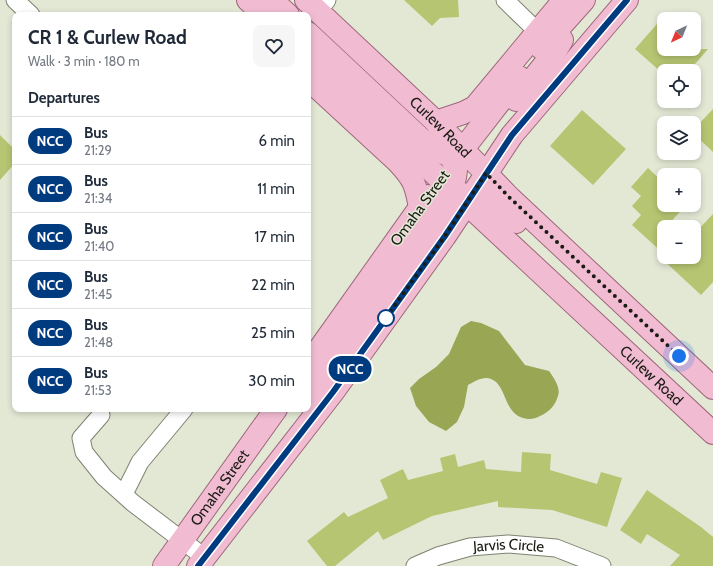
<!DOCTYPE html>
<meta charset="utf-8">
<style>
:root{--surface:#fff;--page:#f6f6f7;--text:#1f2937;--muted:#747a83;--line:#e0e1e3}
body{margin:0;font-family:Cabin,sans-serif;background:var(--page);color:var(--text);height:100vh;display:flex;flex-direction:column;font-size:15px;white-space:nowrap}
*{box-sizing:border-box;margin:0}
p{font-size:13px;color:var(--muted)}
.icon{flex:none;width:22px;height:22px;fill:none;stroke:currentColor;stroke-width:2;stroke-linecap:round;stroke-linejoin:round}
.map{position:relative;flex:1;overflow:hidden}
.drawer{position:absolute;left:12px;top:12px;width:299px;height:400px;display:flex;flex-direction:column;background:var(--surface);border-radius:8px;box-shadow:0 2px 6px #0003}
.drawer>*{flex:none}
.badge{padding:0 8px;border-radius:13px;font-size:14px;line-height:26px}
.needle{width:26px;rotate:223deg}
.buttons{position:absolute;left:657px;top:12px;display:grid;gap:8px}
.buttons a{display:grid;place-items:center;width:44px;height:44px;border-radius:8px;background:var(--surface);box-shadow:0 2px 6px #0003;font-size:20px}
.you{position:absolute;width:20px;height:20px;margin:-10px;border:3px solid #fff;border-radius:50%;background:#1a73e8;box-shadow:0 0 0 6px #1a73e833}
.map>.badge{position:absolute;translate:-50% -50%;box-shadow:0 0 0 2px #fff}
h2{padding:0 16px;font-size:15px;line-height:36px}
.round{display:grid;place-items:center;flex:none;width:42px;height:42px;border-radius:8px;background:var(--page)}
.summary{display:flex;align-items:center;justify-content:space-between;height:68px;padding:0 16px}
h1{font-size:19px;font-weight:700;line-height:30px}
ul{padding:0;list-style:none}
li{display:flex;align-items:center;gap:12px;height:48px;padding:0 16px;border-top:1px solid var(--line)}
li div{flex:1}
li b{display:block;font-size:15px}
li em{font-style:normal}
li .badge{min-width:44px;font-weight:700;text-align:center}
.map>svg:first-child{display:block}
</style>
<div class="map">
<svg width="713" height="566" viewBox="0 0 713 566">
<rect width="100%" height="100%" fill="#e3e8d5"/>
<path fill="#99a755" d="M471,321L481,323L499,331L525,365L549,371C554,378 561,388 558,396C555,406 549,412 540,416C535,419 529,420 523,418C503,412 507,385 491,379C483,376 476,381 468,385L464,407L457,422L446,431L429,422L416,406L410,388L419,379L436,367L449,354L461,327Z"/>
<path fill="#b5c572" d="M404,0H458L459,17L440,18L432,26Z
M664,16V49H708L689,71H660L635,49Z
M713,109V152L694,134V129Z
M582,110L626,149L593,185L550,146Z
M0,135L15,150V163L0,180Z
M648,168L664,183V205H686L666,227H664V254L632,225L641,215L632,206L641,196L631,187Z
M713,214V282L701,295L660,257H694V234Z
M522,452L551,454L550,470L597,484L601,472L622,478L607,527L552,510L498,507V501L432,516L383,540L378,531L335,566H327L307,541L344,512L348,517L388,498L380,480L403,469L408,480L443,471L440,458L455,454L458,467L484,460L486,469L521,472Z
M647,490L701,527L713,537V566H670L680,555L647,534L641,544L620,530Z"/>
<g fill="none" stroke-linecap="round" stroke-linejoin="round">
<g stroke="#7e8271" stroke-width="19">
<g id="minor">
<path d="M15,0L31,15"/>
<path d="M505,0L537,31"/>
<path d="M318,11L327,0"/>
<path d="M101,415L81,438L84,452L104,477L133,503L204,557"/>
<path d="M124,494L140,462L184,409"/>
<path id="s1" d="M415,566L438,556L470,547L508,544L556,548L602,566"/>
</g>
</g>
<g stroke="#9f677c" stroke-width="24">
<g id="major">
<path d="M248,0L264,15"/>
<path d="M272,0L288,15"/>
<path id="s2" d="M306,0L436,122L510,198L713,388"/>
<path d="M308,33L420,138C434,148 446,158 464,158"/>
<path d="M541,48L584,0"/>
<path id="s3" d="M308,56L713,433"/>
<path d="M308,79L398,162C414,179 416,185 420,208L457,194L472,195L486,199L500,207L516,222"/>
<path d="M516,100L556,50L562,40"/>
<path d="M453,162L519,77"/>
<path d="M308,365L428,196"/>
<path d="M308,400L317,386L442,211C454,187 463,165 449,140C445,134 440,128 436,122L463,113L475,107L564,0"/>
<path id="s4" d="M164,566L276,409"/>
<path d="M198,566L333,392L445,236L512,135L627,0"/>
</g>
</g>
<use href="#minor" stroke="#fff" stroke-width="17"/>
<use href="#major" stroke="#f1bcd2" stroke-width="22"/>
</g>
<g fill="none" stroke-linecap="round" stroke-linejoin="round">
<g stroke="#fff" stroke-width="9">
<path id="line" d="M198,566L333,392L445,236L512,135L627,0"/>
</g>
<use href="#line" stroke="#003b80" stroke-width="6"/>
<path stroke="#1a1b14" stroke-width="4" stroke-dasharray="0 7.2" d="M386,318L384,320L445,236L486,173L510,198L679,356"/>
</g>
<circle fill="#fff" stroke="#003b80" stroke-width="2" cx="386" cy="318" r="8"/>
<g text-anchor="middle" stroke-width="3" stroke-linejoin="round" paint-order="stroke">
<g font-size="15" fill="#1a1b14" stroke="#e3e8d5">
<text dy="5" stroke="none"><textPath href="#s2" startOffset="185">Curlew Road</textPath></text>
<text transform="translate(420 208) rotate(-54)" y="5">Omaha Street</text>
<text dy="5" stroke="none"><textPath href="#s3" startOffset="469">Curlew Road</textPath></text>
<text dy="5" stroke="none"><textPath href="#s4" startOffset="96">Omaha Street</textPath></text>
<text dy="5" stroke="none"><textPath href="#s1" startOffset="97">Jarvis Circle</textPath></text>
</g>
</g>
</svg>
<div class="buttons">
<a><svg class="needle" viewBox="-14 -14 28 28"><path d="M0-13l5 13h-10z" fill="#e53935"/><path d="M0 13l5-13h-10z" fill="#747a83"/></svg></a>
<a><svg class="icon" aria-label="locate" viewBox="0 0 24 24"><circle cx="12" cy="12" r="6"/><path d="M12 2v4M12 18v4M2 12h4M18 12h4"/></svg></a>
<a><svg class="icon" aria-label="layers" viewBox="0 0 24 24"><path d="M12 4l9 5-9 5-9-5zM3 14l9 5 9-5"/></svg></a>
<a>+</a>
<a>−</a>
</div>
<div class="you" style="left:679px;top:356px"></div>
<b class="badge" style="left:350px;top:369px;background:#003b80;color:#fff">NCC</b>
<section class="drawer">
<div class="summary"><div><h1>CR 1 &amp; Curlew Road</h1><p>Walk · 3 min · 180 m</p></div><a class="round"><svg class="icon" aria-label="heart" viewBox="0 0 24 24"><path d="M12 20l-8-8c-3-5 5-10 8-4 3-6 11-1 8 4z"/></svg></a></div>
<h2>Departures</h2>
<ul>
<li><span class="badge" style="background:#003b80;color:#fff">NCC</span><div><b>Bus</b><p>21:29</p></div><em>6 min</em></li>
<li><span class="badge" style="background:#003b80;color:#fff">NCC</span><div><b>Bus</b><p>21:34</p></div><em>11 min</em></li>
<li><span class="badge" style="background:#003b80;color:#fff">NCC</span><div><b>Bus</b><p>21:40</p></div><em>17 min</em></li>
<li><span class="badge" style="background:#003b80;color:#fff">NCC</span><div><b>Bus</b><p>21:45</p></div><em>22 min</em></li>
<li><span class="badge" style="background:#003b80;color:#fff">NCC</span><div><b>Bus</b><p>21:48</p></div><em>25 min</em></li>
<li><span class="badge" style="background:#003b80;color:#fff">NCC</span><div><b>Bus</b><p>21:53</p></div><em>30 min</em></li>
</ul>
</section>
</div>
